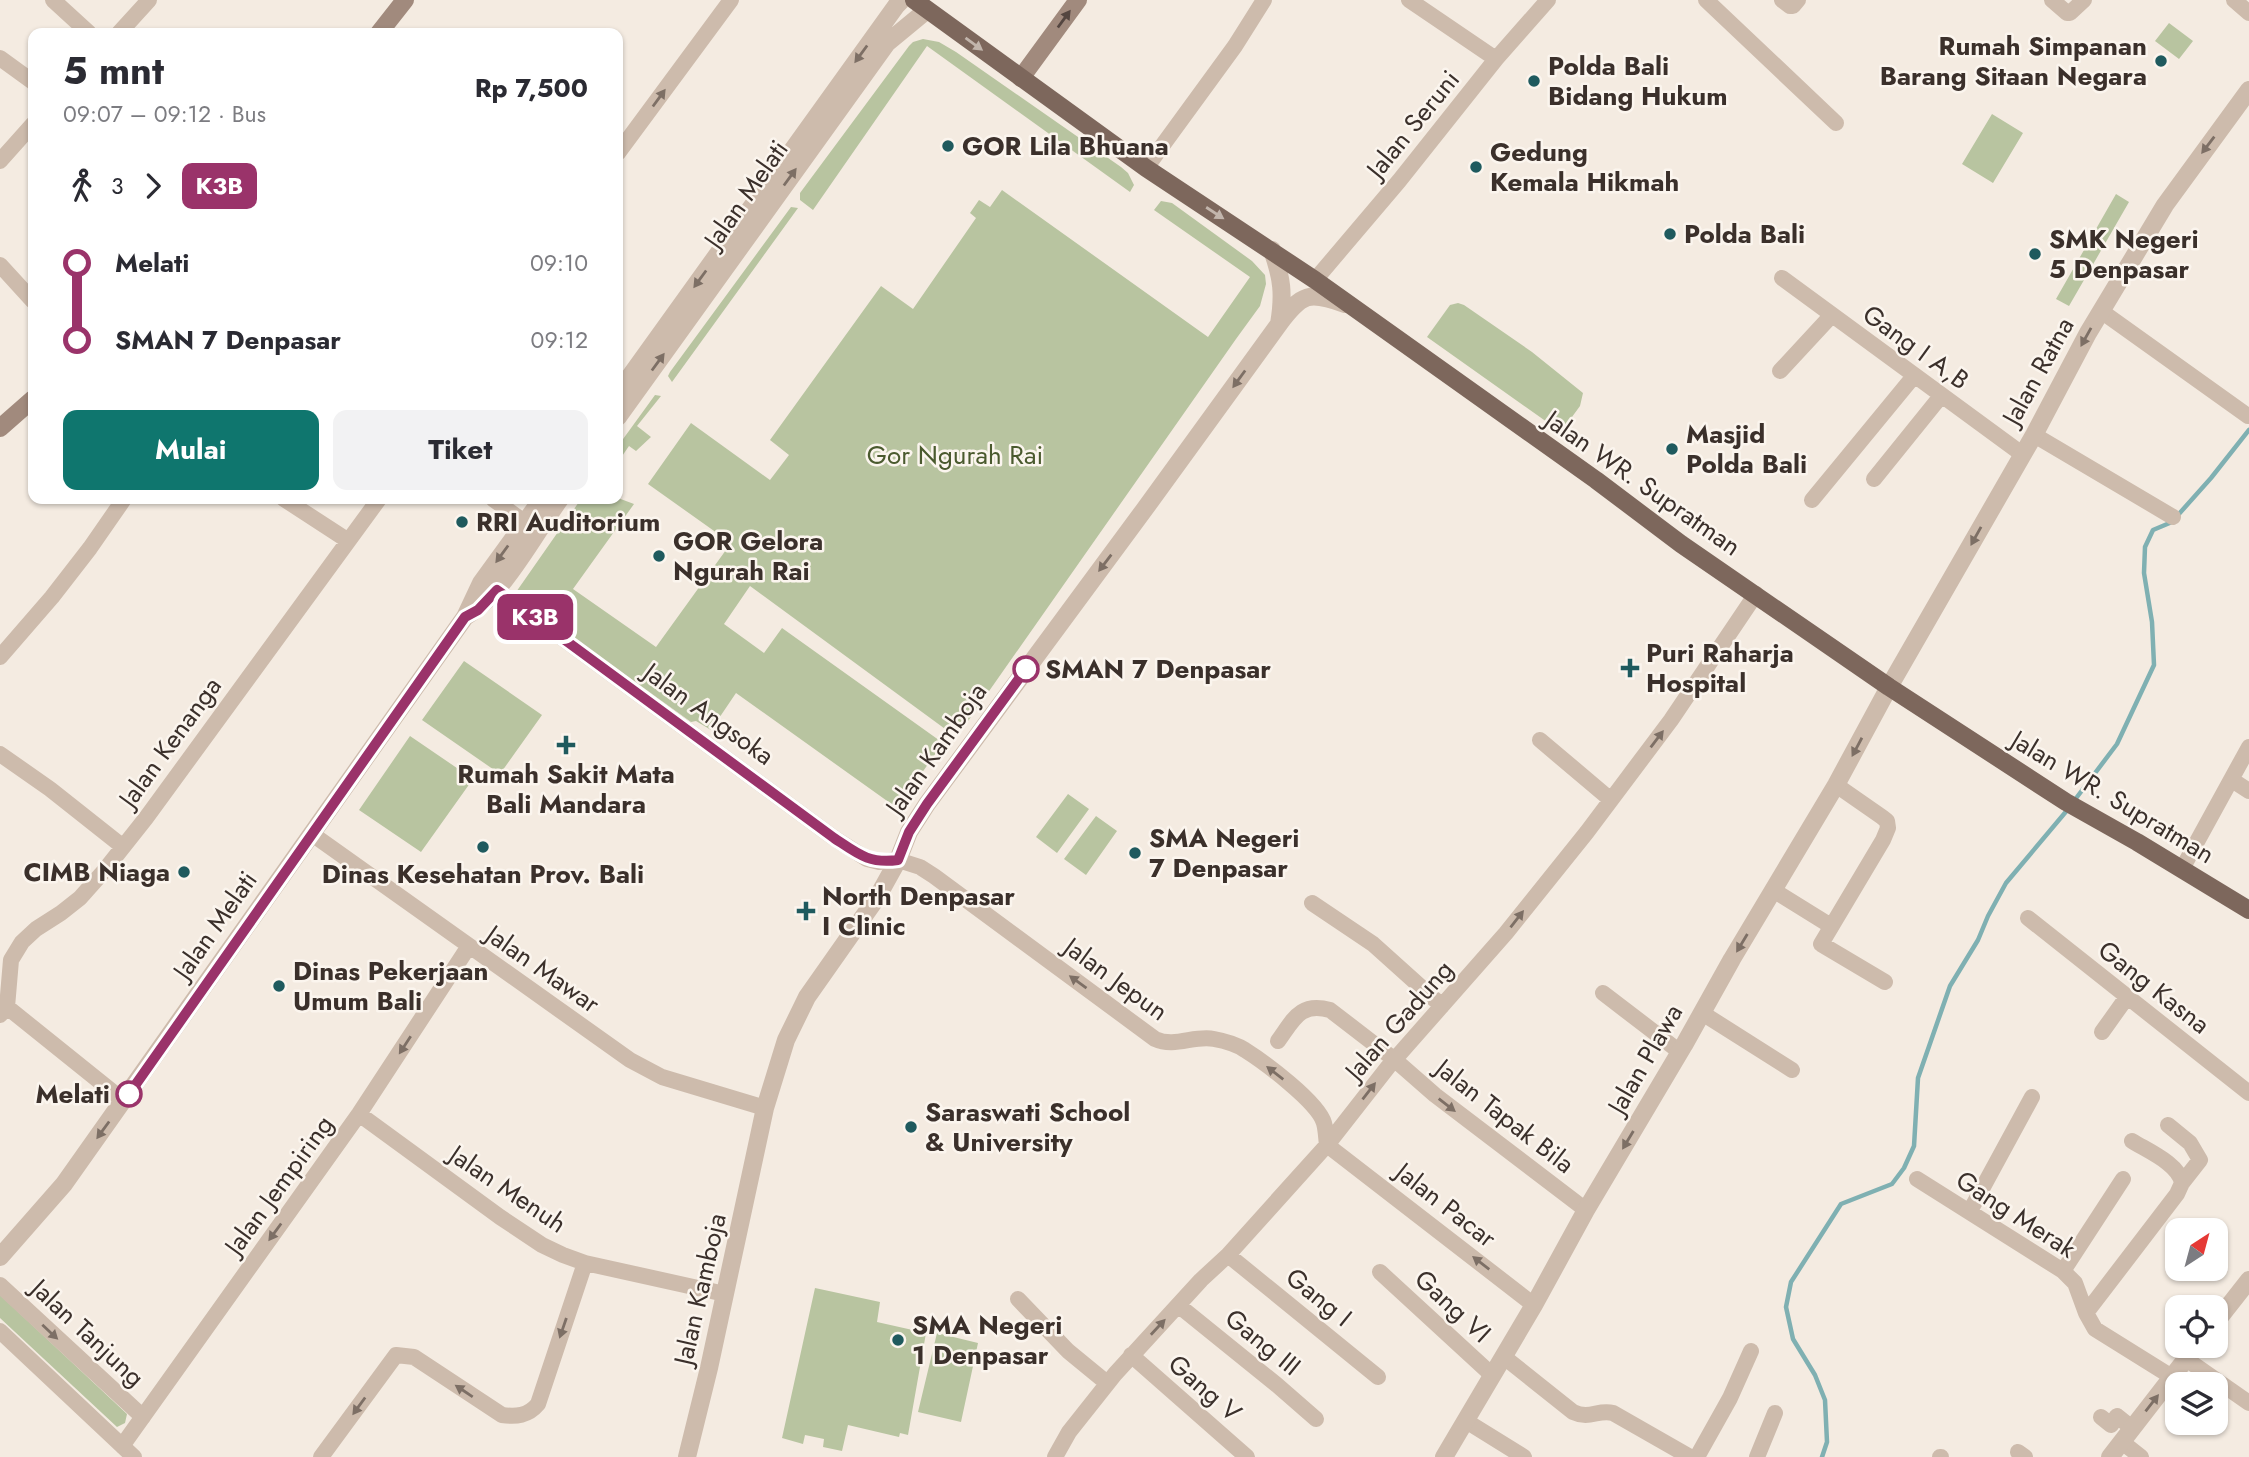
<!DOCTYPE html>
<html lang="id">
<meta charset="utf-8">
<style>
:root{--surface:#fff;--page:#f2f2f3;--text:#2b2b33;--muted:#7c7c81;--accent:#0f766e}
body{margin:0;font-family:Jost,sans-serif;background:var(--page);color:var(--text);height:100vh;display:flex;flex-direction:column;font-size:26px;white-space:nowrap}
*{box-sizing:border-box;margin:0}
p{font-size:23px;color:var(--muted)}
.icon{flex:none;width:38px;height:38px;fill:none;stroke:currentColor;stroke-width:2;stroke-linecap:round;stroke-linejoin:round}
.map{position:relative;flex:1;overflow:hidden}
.drawer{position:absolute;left:28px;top:28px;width:595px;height:476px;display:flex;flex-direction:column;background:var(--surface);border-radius:14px;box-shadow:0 2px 5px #0004}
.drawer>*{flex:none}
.badge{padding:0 14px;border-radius:10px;font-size:24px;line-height:46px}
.needle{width:46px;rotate:36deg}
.fabs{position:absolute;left:2165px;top:1218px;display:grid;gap:14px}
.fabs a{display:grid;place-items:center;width:63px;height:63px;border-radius:14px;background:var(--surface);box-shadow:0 2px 5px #0004;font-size:35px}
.map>.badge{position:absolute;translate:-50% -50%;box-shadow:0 0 0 4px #fff}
.legs{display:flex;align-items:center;gap:10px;height:77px;padding:0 35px;font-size:23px}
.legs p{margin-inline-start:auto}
.overview{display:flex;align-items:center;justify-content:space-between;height:119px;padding:0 35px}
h1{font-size:38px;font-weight:700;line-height:52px}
.action{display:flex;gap:14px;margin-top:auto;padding:14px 35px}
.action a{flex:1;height:80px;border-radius:14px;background:var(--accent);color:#fff;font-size:28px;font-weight:700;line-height:80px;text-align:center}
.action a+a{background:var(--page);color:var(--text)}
ul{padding:0 35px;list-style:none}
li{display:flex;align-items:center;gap:24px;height:77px;font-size:26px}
li i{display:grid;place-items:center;width:10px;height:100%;margin:0 9px;background:currentColor}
li i::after{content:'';width:18px;height:18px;margin:-9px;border:5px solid;border-radius:50%;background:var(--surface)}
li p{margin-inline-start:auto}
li:first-child i{background:linear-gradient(#0000 50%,currentColor 0)}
li:last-child i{background:linear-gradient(currentColor 50%,#0000 0)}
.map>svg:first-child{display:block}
</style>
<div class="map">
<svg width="2249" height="1457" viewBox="0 0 2249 1457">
<rect width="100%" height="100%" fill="#f4ebe1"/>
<path fill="#b8c4a0" d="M2169,23L2193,41L2179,59L2155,41Z
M923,39L939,42L956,52L1121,167L1128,173L1134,185L1130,192L927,46L813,210L800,200V193L909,46L913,42Z
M1992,114L2023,133L1993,183L1962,164Z
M1002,190L1208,337L1250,277L1154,210L1161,201L1172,203L1252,261L1265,275L1266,284L1260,306L1236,339L966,724L952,734L750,586L724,624L764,653L782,628L943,743L897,808L736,693L711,730L696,721L691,722L514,595L581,499L618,498L634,504L573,589L656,647L731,543L648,484L691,423L770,480L789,455L770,440L881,286L913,309L976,218L970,213L979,200L990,207Z
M2116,194L2129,202L2069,306L2056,299Z
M791,207L798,208L672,382L668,376L670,372Z
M1458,303L1464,305L1532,352L1583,393L1580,406L1561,432L1427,337L1450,305Z
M655,395L661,396L637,426L651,437L636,451L629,446L618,462V446Z
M464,661L542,715L500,774L422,720Z
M410,736L473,779L421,852L359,810Z
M1068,794L1089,809L1057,853L1036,837Z
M1096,816L1117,831L1086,875L1064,859Z
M815,1288L880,1302L877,1322L926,1333L908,1435L900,1433L899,1437L848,1425L842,1451L823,1447L824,1439L805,1435L803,1444L782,1438Z
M0,1295L127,1414L125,1423L117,1427L0,1318Z
M937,1333L978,1343L961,1422L918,1412Z"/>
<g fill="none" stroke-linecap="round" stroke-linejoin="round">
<path stroke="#7fb0b2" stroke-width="4.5" d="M2178,515L2211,478L2249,430
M2074,801L2117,744L2154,665L2152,622L2144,573L2145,547L2153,530L2172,522
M1822,1457L1827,1442L1825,1400L1815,1375L1793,1339L1786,1307L1791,1282L1841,1204L1892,1184L1904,1168L1914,1146L1918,1078L1950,986L1978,940L1988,916L2006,883L2069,808"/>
<path stroke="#cdbbac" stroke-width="16" d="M53,0L89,33
M1409,0L1496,59
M1706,0L1836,123
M1782,0L1790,6H1793L1798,0
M2052,0L2067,13H2070L2084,0
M2234,0L2249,13
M119,33L149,0
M0,58L33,82
M618,153L731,0
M0,161L33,124
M1146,168L1235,46L1264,0
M0,265L33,301
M1782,278L2022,454
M1315,280L1399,181L1496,59L1548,0
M2101,311L2248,416
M1780,371L1831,316
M2034,435L2173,517
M1874,479L1941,396
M284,499L347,540
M493,499L535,530
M1812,500L1914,376
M497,590L834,838L867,859L879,862L898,860L920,867L934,876L1155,1039C1175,1048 1194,1035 1214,1039C1225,1041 1236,1044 1245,1050C1264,1062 1318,1102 1324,1123C1326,1130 1326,1138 1327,1145
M0,657L52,597L90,548L124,499
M1540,740L1611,800
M0,754L50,789L122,846
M2232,780L2249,791
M1836,785L1882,817L1887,821L1888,828L1883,840L1821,944L1885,982
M312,834L630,1060L662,1077L765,1108
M2182,869L2249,747
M1773,890L1831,926
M1312,903L1373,944L1442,1006
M2028,918L2249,1093
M1603,993L1680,1052
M7,1007L124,1101
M1702,1013L1792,1070
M0,1015L7,1007L11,960L22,942L36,929L61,913L80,898L104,871L146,818L379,499
M2102,1032L2127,997
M1278,1041C1294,1019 1300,1002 1330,1010L1395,1060L1435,1095L1586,1210
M359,1114L500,1217L542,1245L563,1255L585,1263L725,1294
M2132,1141C2148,1151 2179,1164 2182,1183
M1327,1145L1534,1305
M1917,1179L2063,1271L2075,1283L2086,1313L2095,1329L2172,1377
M1970,1211L2032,1097
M1228,1255L1378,1377
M2063,1271L2123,1179
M1380,1272L1492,1375
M0,1285L143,1417
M1018,1299L1068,1351L1107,1383
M1178,1305L1277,1385L1316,1419
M2086,1313L2177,1194L2182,1183L2200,1160L2190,1143L2168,1125
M0,1331L134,1457
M1131,1355L1247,1457
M1504,1357L1573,1412C1590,1420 1598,1409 1613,1413L1690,1457
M2186,1359L2249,1403
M2101,1417L2111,1425L2117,1416L2132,1428
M1466,1421L1524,1457
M2122,1442L2141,1457
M122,1446L359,1114L469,946
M2018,1452L2025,1457
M321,1457L396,1355L414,1357L502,1415C516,1417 528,1416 538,1404L585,1263
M1055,1457L1069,1432L1115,1374L1201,1280L1228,1255L1327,1145L1388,1067L1506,933L1587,832L1671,720L1756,594
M1697,1457L1730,1398L1751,1351
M1757,1457L1775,1413
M1940,1457H1941"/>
<path stroke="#cdbbac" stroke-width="18" d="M1272,250C1282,278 1284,294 1279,324
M618,393L896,6L902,0
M618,417L887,43L927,10
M465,617C504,594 533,536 560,499
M0,1257L64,1184L465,617L481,583L542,499
M2216,1322L2249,1280
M687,1457L709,1368L765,1108L786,1040L807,997L878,896L898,860L909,832L927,804L1144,510L1279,324C1302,293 1309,291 1345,304
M1444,1457L1534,1305L1586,1210L1684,1045L1732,959L1836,785L1889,687L2034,435L2088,333L2165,205L2249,90
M2110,1457L2196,1346"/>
<path stroke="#a18a7d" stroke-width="18" d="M379,33L405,0
M1021,78L1078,0
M0,428L33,399"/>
<path stroke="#7d675c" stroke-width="18" d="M914,0L1146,168L1315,280L1596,480L1681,544L1889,687L2066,802L2137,842L2249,910"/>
</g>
<defs><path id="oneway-solid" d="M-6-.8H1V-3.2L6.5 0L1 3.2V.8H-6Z" transform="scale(1.75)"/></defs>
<use fill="#544640" href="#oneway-solid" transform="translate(1064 19) rotate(-54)"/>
<g fill="#c2b5ac">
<use href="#oneway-solid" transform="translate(974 44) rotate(36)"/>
<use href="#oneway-solid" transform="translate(1215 213) rotate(33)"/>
</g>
<g fill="#7d6f65">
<use href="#oneway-solid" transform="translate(861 54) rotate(126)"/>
<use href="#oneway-solid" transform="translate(659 98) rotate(-54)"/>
<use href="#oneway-solid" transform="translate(2208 145) rotate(127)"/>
<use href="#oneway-solid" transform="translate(790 177) rotate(-54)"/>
<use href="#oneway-solid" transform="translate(700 279) rotate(126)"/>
<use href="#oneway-solid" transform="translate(2086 337) rotate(119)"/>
<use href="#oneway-solid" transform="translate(658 362) rotate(-54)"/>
<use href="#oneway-solid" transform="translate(1239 379) rotate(126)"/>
<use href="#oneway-solid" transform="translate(1976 536) rotate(119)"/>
<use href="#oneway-solid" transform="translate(502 554) rotate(126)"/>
<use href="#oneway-solid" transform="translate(1105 563) rotate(127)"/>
<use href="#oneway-solid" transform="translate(1657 739) rotate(-53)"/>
<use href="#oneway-solid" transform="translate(1857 747) rotate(118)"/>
<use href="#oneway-solid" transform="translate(1517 919) rotate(-52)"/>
<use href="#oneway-solid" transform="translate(1742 943) rotate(121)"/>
<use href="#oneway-solid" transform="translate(1078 982) rotate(-144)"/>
<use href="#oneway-solid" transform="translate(405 1045) rotate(123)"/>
<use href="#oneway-solid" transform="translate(1275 1073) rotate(-142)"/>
<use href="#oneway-solid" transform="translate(1369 1091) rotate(-52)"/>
<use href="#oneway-solid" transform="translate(1447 1105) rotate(38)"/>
<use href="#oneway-solid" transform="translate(103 1130) rotate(126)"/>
<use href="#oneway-solid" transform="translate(1628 1140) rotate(121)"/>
<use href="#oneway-solid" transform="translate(275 1232) rotate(126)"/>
<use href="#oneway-solid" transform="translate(1481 1263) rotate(-142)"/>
<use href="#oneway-solid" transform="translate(1158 1327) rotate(-47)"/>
<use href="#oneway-solid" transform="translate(563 1328) rotate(109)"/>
<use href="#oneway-solid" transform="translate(50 1332) rotate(43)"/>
<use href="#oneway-solid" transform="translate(464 1391) rotate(-146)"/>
<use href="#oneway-solid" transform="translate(2152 1403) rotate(-52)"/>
<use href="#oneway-solid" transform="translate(359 1406) rotate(126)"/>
</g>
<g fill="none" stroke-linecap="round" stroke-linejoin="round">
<g stroke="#fff" stroke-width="16">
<path id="line-1" d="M129,1094L465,617L478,610L497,590L834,838C858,854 869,864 898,860L909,832L927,804L1026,669"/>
</g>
<use href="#line-1" stroke="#9a336a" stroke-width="10"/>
</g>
<g fill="#1f5a5e" stroke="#fbf5ee" stroke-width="2.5">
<circle cx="2161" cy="61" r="7"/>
<circle cx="1534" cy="81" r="7"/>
<circle cx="948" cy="146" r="7"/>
<circle cx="1476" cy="167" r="7"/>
<circle cx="1670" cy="234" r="7"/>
<circle cx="2035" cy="254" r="7"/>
<circle cx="1672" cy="449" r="7"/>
<circle cx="462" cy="522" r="7"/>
<circle cx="659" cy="556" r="7"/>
<path d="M1626.5 657.5h7v7h7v7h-7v7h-7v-7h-7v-7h7z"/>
<path d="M562.5 734.5h7v7h7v7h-7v7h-7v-7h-7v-7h7z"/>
<circle cx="483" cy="847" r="7"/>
<circle cx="1135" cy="853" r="7"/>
<circle cx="184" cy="872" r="7"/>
<path d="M802.5 900.5h7v7h7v7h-7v7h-7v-7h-7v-7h7z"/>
<circle cx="279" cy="986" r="7"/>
<circle cx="911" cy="1127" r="7"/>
<circle cx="898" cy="1340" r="7"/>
</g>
<g fill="#fff" stroke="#9a336a" stroke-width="3.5">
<circle cx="1026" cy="669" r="12"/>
<circle cx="129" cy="1094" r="12"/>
</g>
<g text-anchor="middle" stroke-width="5" stroke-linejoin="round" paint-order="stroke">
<g font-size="26" font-weight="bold" fill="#3b302b" stroke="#fbf5ee" text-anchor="start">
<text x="2147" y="55" text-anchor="end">Rumah Simpanan<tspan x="2147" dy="30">Barang Sitaan Negara</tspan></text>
<text x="1548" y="75">Polda Bali<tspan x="1548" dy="30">Bidang Hukum</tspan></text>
<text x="962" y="155">GOR Lila Bhuana</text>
<text x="1490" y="161">Gedung<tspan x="1490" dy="30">Kemala Hikmah</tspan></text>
<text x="1684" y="243">Polda Bali</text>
<text x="2049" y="248">SMK Negeri<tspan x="2049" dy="30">5 Denpasar</tspan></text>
<text x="1686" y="443">Masjid<tspan x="1686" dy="30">Polda Bali</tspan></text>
<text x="476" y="531">RRI Auditorium</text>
<text x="673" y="550">GOR Gelora<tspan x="673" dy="30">Ngurah Rai</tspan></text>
<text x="1646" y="662">Puri Raharja<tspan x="1646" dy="30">Hospital</tspan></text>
<text x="566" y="783" text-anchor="middle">Rumah Sakit Mata<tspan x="566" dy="30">Bali Mandara</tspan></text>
<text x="1149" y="847">SMA Negeri<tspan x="1149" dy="30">7 Denpasar</tspan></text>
<text x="170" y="881" text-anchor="end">CIMB Niaga</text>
<text x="483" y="883" text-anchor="middle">Dinas Kesehatan Prov. Bali</text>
<text x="822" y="905">North Denpasar<tspan x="822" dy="30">I Clinic</tspan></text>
<text x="293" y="980">Dinas Pekerjaan<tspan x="293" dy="30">Umum Bali</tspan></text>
<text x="925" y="1121">Saraswati School<tspan x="925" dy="30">&amp; University</tspan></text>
<text x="912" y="1334">SMA Negeri<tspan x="912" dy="30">1 Denpasar</tspan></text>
</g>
<g font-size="26" fill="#3b302b" stroke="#fbf5ee">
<text transform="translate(1413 124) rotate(-51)" y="9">Jalan Seruni</text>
<text transform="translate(746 194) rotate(-55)" y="9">Jalan Melati</text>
<text transform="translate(1916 347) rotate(36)" y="9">Gang I A,B</text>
<text transform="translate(2038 371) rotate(-61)" y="9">Jalan Ratna</text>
<text transform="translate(1643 483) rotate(35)" y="9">Jalan WR. Supratman</text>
<text transform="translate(709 714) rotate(36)" y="9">Jalan Angsoka</text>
<text transform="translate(170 742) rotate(-54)" y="9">Jalan Kenanga</text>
<text transform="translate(936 749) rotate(-55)" y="9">Jalan Kamboja</text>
<text transform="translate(2113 797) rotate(31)" y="9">Jalan WR. Supratman</text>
<text transform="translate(215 925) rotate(-55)" y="9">Jalan Melati</text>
<text transform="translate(543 969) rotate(35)" y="9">Jalan Mawar</text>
<text transform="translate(1116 979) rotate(36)" y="9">Jalan Jepun</text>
<text transform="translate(2154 987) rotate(38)" y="9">Gang Kasna</text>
<text transform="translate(1399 1020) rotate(-49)" y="9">Jalan Gadung</text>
<text transform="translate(1645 1059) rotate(-60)" y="9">Jalan Plawa</text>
<text transform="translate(1505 1116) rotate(38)" y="9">Jalan Tapak Bila</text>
<text transform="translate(279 1185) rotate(-54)" y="9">Jalan Jempiring</text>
<text transform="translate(508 1189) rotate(34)" y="9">Jalan Menuh</text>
<text transform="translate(1446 1205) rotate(38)" y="9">Jalan Pacar</text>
<text transform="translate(2016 1214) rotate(33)" y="9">Gang Merak</text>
<text transform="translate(700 1289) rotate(-77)" y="9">Jalan Kamboja</text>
<text transform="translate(1319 1297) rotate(39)" y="9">Gang I</text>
<text transform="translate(1453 1306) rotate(43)" y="9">Gang VI</text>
<text transform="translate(88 1333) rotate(43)" y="9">Jalan Tanjung</text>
<text transform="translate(1263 1342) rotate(39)" y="9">Gang III</text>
<text transform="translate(1205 1388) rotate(41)" y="9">Gang V</text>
</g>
<g font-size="26" fill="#4a5a2e" stroke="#fbf5ee">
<text x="955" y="464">Gor Ngurah Rai</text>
</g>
<g font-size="26" font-weight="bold" fill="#3b302b" stroke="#fbf5ee" text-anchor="start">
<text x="1045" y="678">SMAN 7 Denpasar</text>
<text x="110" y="1103" text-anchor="end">Melati</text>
</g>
</g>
</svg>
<div class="fabs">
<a><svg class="needle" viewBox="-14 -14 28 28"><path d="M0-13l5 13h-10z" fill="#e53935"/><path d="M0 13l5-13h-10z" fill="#7c7c81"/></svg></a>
<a><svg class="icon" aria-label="locate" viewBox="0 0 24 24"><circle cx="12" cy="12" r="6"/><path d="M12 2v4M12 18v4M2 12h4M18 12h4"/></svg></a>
<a><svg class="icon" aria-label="layers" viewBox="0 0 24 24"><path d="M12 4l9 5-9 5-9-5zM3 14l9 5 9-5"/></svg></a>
</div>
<b class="badge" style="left:535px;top:617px;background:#9a336a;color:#fff">K3B</b>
<section class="drawer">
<div class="overview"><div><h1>5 mnt</h1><p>09:07 – 09:12 · Bus</p></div><b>Rp 7,500</b></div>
<div class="legs"><svg class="icon" aria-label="walk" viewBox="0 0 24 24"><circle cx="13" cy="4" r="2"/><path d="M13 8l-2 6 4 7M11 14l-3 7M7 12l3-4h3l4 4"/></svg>3<svg class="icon" aria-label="forward" viewBox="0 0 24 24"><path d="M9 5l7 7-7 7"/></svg><b class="badge" style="background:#9a336a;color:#fff">K3B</b></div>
<ul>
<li><i style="color:#9a336a"></i><b>Melati</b><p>09:10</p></li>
<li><i style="color:#9a336a"></i><b>SMAN 7 Denpasar</b><p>09:12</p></li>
</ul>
<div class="action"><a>Mulai</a><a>Tiket</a></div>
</section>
</div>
